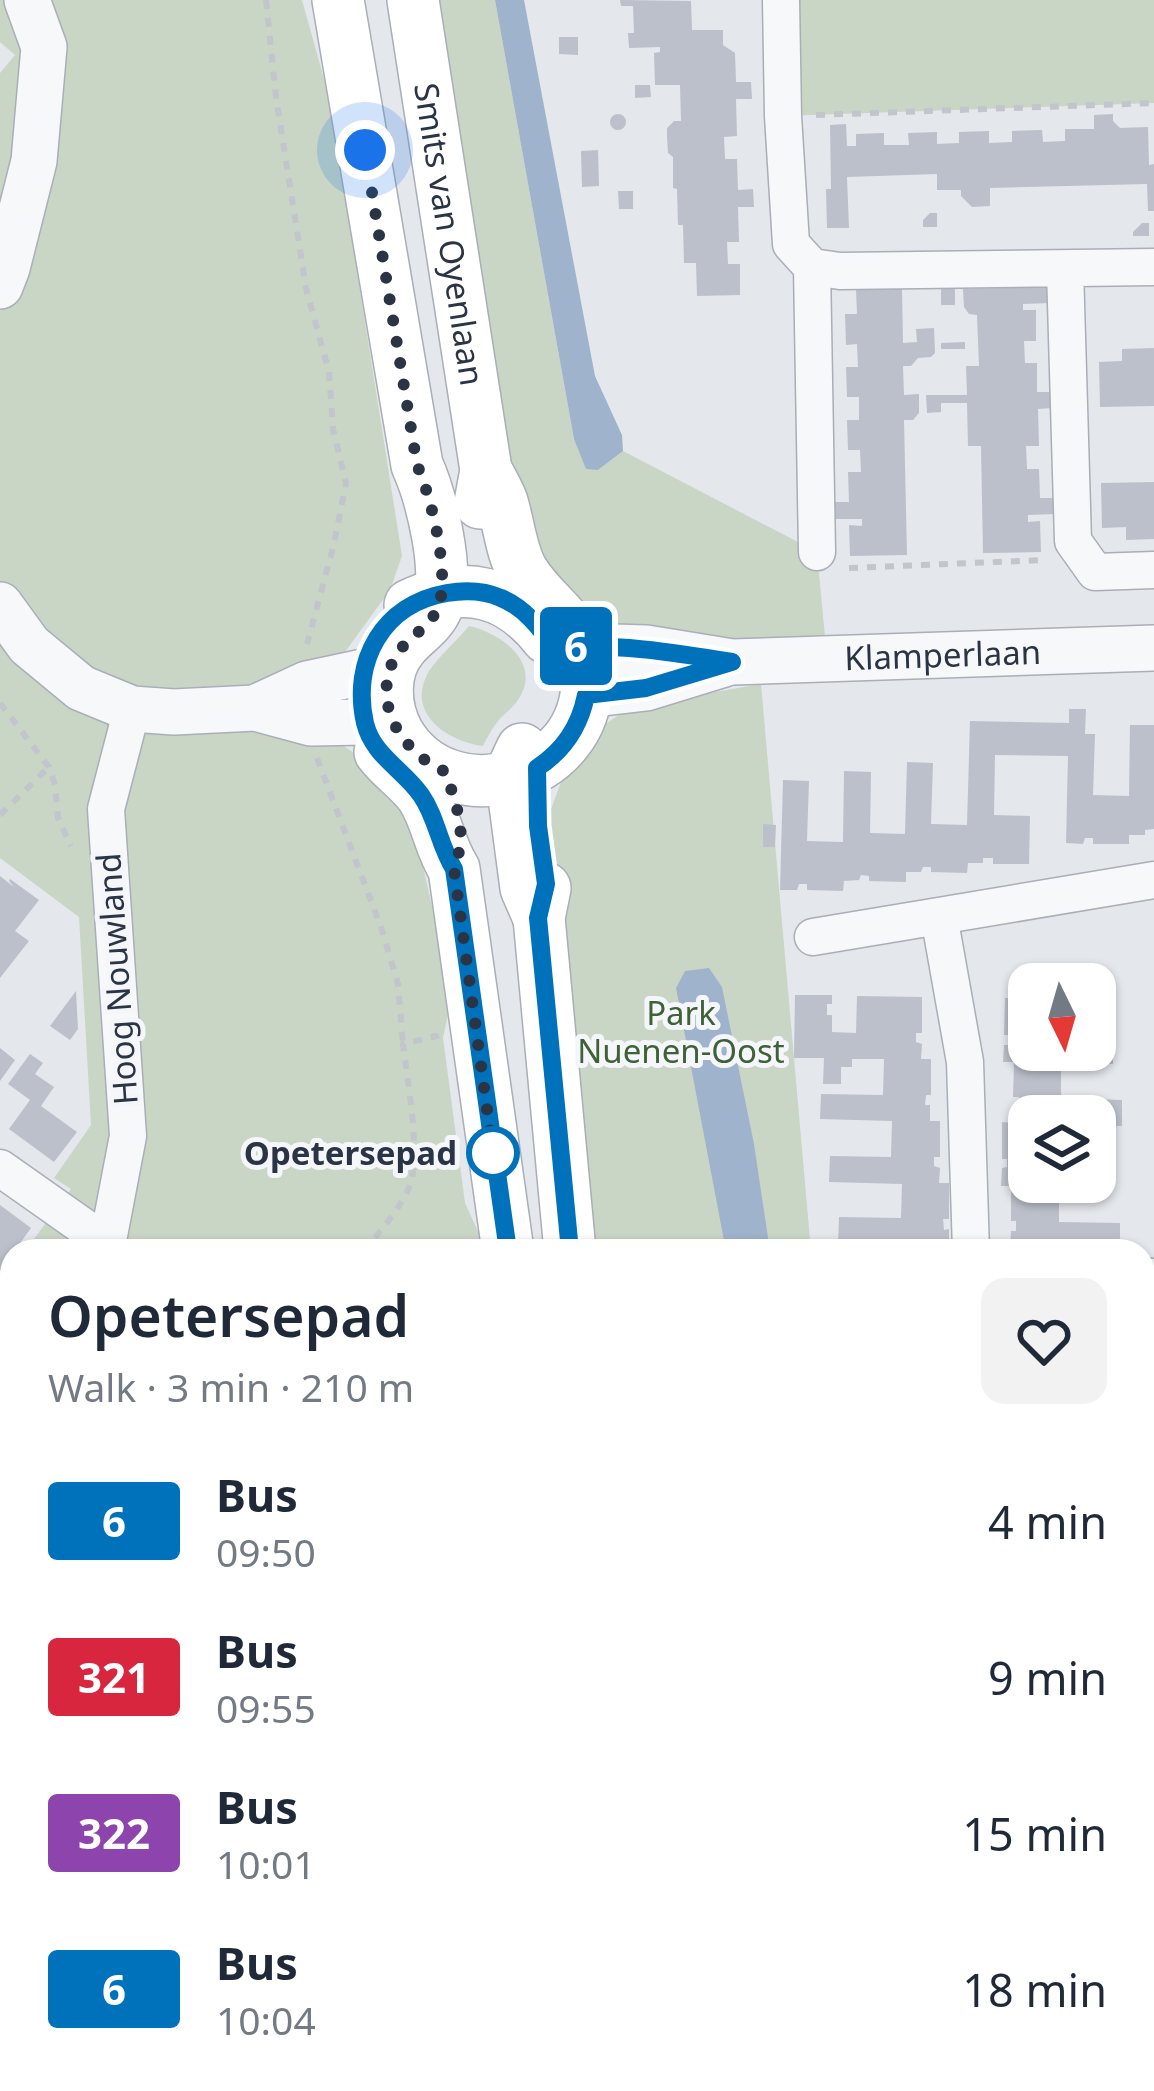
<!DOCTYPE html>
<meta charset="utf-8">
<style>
:root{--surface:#fff;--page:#f2f2f3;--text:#1f2937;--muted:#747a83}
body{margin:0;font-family:"Noto Sans",sans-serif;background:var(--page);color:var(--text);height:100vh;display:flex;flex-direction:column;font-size:45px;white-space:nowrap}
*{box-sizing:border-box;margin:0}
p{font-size:39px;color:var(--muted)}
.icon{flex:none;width:66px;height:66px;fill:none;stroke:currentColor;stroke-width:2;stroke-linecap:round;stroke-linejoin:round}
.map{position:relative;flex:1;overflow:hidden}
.drawer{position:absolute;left:0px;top:1239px;width:1155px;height:852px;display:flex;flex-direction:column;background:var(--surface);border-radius:36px 36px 0 0;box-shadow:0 3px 9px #0004}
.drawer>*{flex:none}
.badge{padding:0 24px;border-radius:9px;font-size:42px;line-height:78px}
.needle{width:78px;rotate:175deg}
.fabs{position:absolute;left:1008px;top:963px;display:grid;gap:24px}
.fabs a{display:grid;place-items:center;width:108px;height:108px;border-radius:24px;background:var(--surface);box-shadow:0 3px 9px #0004;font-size:60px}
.you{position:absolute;width:60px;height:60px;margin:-30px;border:9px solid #fff;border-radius:50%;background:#1a73e8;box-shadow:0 0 0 18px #1a73e833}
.map>.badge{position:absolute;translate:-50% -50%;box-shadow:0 0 0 6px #fff}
.round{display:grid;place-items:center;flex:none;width:126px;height:126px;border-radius:24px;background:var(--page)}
.summary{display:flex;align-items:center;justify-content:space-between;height:204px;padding:0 48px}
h1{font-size:57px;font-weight:600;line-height:90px}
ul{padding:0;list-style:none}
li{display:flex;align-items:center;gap:36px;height:156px;padding:0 48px}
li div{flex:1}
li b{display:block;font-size:45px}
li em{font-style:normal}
li .badge{min-width:132px;font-weight:700;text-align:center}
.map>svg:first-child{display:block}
</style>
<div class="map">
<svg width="1154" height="2091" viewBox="0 0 1154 2091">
<rect width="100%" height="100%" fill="#e4e7ec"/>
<path fill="#c9d6c5" d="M0,0H302L330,100L402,556L390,590L345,652L317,661L327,737C363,753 398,791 414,827L452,995L443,1038L465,1203L487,1251H25L71,1189L54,1178L91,1125L79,917L0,858V73L15,55L0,42Z
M428,0H495L574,439L598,470L623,451L817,552L827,658L608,632L554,582L526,543Z
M781,0H1154V103L783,116Z
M469,626C501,633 543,663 518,700C513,708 504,714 498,721C492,729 487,737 483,746C450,742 408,716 426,677C433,661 457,641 469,626Z
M761,684L811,1251H583L581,1164L550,812L568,763L603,726L630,707Z
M12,1280V1671L0,1669V1309Z
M480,2079H641L643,2091H471Z
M734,2079H1075V2091H736Z"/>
<path fill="#9fb4cc" d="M495,0H524L595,376L622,435L623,451L598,470L586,469L574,439Z
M709,968L722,987L754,1144L770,1251H726L676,988L685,971Z"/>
<path fill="#bbc0ca" d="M620,0L691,1L692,30H723V45L735,53L736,82H751L752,99H736L737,136L724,137L725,159H737L738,190L753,189L754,207H738L739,242H727L728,264H740V295L697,296L696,263H684L683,225H678L677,189L673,188V157L668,153L667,136V128L674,121H681L680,85H655L654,53L660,52V47L629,48L628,33H634L633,6H621Z
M559,37H578V55L559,54Z
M635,85H650L651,97L635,98Z
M1113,114V121L1120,128L1148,127L1149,165L1154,164V211H1148L1147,184L990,188V206L972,207L961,196V190H937V174L847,177L849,228H827L826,189H831L830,125L846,124L847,146H856V134L884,133V145H909L908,133L937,132V144L959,143V132L989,131V143L1012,142V131L1042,130L1043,142L1065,141V129H1094V115Z
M610 122a8 8 0 1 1 16 0a8 8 0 1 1-16 0Z
M598,150L599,186L582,187L581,151Z
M618,191H633V209H619Z
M930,213H937V227H923V220Z
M1142,223H1149V236H1133V232Z
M1050,287L1051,303L1023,304V310H1036V341H1024L1025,363H1037V392H1053V408L1038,409L1039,446H1026L1027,469H1039L1040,498H1055V514L1028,515V522L1040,521L1041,552L983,553L981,446H968L967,403H941V412L927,413L926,395H967L966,366H979L977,315L969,314L964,307L963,289Z
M955,288V305H941V289Z
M902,289L903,343L917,342L916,329L934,328L935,353L931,357L918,358L911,366H903L904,395L919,394V413L913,420H904L907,555L850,556L849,525L862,526V519H834L833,502H849L848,472H861L860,450H848L847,420H859V397H847L846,367H858L857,344L846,345L845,314H857L856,290Z
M965,342V349H941V343Z
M1154,348V406L1100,407L1099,362L1122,361V349Z
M1154,482V539L1126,540V527L1102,528L1101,483Z
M1069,709H1086L1085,734H1095L1093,795L1129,796L1130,725H1154V829L1145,830V835H1129V844H1093V838H1085L1083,844L1066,843L1068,756L995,755L994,815L1030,816L1029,864H993V858H983V863H968L967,873L931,872V867H923L921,872H906V882L869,881V876L861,875L859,880L844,881L843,891L807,890V884H799L797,890H780L783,780L809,781L807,841L843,842L844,771L871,772L870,833L905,834L907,762L933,763L931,824L967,825L970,721L1069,723Z
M763,824L776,825L775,847H763Z
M0,876L14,887L9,881L10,879L39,900L15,931L29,941L0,978Z
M76,991L78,1029L70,1040L50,1026Z
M795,995H832V1004H827V1015H832V1032L856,1033L857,996L922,997V1033H916V1042L922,1044L921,1059H931V1095H926L925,1105H930V1121H940V1157H934V1166L940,1168L939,1183H949V1219H943L944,1230L949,1229V1246L838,1244L839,1217L901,1218L902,1184L829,1182L830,1156L891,1157L892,1121L820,1119L821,1094L883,1095L884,1059H852V1067H841V1084H823L824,1058H794Z
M1005,998L1029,999V1050H1095V1038H1113V1064L1061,1063V1098L1122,1100V1126H1111V1142H1095V1116H1029V1182H1095V1161L1111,1162V1187L1059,1186V1222L1120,1223V1250L1010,1248L1011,1231H1016V1221H1011V1186H1001L1002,1168L1007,1167V1159H1002V1122L1013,1123V1107H1018L1019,1097H1013L1014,1062H1003L1004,1045H1009L1010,1035H1004Z
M0,1048L15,1060L0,1081Z
M30,1054L43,1063L35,1074L54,1087L41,1106L77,1132L54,1162L9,1129L30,1100L8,1084Z
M0,1205L31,1228L0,1271Z
M0,1885L12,1890L9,1909L0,1905Z
M334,2079H363L361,2085L354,2087Z"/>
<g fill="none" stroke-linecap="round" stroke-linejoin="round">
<g stroke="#a9aeb7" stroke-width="21">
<path id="service" d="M716,2091L732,2079"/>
</g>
<g stroke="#a9aeb7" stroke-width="39">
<path id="minor" d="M781,0L783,116L791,244L812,267L840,271L1154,267
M812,267L817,552
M1065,269L1073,541L1095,572L1154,570
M813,937L939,916
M0,1168L108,1244
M106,1251L128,1136L106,809L132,709
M971,1251L965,1062L939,916L1154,880
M1143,1276L1154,1277
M0,1538L12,1511
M1143,1607C1154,1568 1153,1521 1154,1481
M0,2042L12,2050
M58,2079L77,2091
M135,2091L139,2079
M1084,2091L1085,2079"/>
</g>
<g stroke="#a9aeb7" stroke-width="48">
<g id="tertiary">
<path d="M0,286L7,268L34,161L44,47L27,0"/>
<path d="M0,605L29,645L81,688L132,709L174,712L255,708L311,723L365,722"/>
<path id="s1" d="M581,646L646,648L732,662L1154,648"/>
<path d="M586,695L646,688L724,664"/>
<path d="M255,708L307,684L363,672"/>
</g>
</g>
<g stroke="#a9aeb7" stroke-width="54">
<g id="secondary">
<path d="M338,0L417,465C431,496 451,574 437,607C430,624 413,633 402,647C382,671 384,707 398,733C448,819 589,781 587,678C587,625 547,611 523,572C511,552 509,524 502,502C498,491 491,480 486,470"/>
<path id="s2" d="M413,0L486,470L480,503"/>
<path d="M410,605C465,579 510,591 547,638"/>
<path d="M522,749L514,766L513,790L526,888L539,918"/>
<path d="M380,752C392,768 411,780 422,796C437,819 439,846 454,869L508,1251"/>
<path d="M545,888L539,918L570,1251"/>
<path d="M650,2079L654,2091"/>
<path d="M694,2079L697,2091"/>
</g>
</g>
<path stroke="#c2c5cb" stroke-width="6" stroke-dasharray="9 9" stroke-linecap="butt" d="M266,0L276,97L306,288L329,372L333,429L346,483L334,544L307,644
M816,115L1154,103
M849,568L1045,560
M0,703L49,767L55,785L58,818L71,846
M317,758L382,930L398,984L403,1044
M0,815L49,767
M418,1154L452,1149
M363,1251C380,1232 398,1211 409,1188C422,1158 407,1079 403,1044L436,1036L437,1039
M0,1388L12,1353"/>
<use href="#service" stroke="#f7f8fa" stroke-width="18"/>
<use href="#minor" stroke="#f7f8fa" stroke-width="36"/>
<use href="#tertiary" stroke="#f7f8fa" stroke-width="45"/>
<use href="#secondary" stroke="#fff" stroke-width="51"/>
</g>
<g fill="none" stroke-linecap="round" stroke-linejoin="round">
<g stroke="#fff" stroke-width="27">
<path id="line" d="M508,1251L454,869C439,845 437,818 421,795C403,769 373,756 365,723C351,661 383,604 447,593C465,590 485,591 501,598C524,607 541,629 554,648C615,643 672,652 732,662L646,688L586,695C580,726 563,751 537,768L538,826L546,884L538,918L570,1251"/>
</g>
<use href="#line" stroke="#0072bc" stroke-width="18"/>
<path stroke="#2b3445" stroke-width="12" stroke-dasharray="0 21.6" d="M365,150L417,465C431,496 452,579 437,610C427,630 404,639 394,659C371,706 404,754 446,772C457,810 468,831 454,869L493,1153"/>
</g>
<circle fill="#fff" stroke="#0072bc" stroke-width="6" cx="493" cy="1153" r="24"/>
<g text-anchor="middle" stroke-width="10" stroke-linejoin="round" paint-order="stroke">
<g font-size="33" fill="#2b3445" stroke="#f4f6f9">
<text dy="12" stroke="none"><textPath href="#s2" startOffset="237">Smits van Oyenlaan</textPath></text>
<text dy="12" stroke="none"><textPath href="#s1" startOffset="363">Klamperlaan</textPath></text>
<text transform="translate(117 979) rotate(-94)" y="12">Hoog Nouwland</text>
</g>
<g font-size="33" fill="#3f6138" stroke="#f4f6f9">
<text x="681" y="1025">Park<tspan x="681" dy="38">Nuenen-Oost</tspan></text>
</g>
<g font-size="33" font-weight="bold" fill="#2b3445" stroke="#f4f6f9" text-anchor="end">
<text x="457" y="1165">Opetersepad</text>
</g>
</g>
</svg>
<div class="fabs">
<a><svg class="needle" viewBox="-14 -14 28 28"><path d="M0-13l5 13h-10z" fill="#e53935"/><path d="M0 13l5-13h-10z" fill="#747a83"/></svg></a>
<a><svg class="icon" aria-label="layers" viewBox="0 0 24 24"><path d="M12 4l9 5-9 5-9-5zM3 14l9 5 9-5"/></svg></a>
</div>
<div class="you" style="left:365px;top:150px"></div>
<b class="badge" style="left:576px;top:646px;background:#0072bc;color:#fff">6</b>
<section class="drawer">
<div class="summary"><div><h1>Opetersepad</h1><p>Walk · 3 min · 210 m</p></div><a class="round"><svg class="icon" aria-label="heart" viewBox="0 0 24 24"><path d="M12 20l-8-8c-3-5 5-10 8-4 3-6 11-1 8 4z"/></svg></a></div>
<ul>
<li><span class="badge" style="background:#0072bc;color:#fff">6</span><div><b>Bus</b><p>09:50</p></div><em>4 min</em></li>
<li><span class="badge" style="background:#d7263d;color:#fff">321</span><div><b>Bus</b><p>09:55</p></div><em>9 min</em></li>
<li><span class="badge" style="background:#8e44ad;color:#fff">322</span><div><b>Bus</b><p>10:01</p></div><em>15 min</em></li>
<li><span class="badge" style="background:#0072bc;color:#fff">6</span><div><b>Bus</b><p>10:04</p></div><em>18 min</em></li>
</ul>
</section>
</div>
